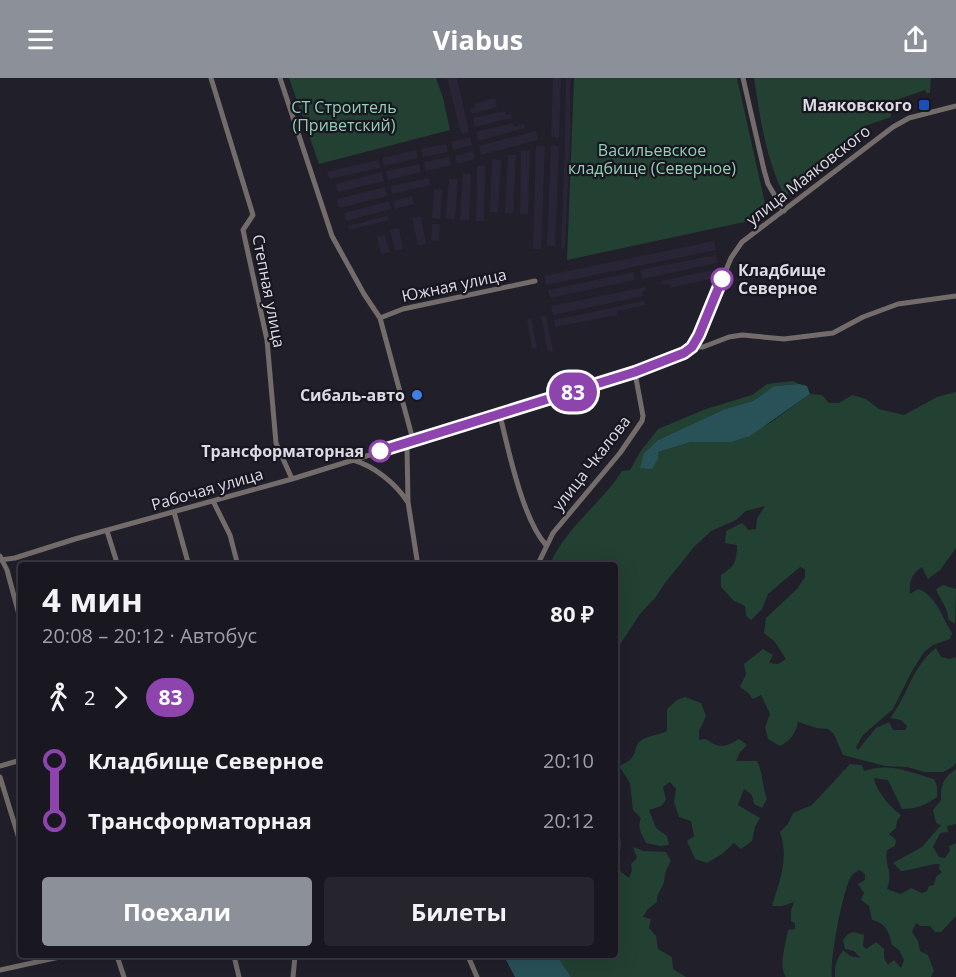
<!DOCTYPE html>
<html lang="ru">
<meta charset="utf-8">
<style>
:root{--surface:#191720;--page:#26242d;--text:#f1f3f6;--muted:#9f9fa5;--line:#37363e;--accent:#8c9099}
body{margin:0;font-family:"Open Sans",sans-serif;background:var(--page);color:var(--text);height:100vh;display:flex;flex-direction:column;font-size:22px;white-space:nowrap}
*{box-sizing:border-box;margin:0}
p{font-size:20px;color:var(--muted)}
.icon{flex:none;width:33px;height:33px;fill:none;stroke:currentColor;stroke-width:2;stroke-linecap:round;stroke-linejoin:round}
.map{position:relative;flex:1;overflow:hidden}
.side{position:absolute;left:18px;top:484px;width:600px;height:396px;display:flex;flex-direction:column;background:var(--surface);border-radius:6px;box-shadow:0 6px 24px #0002,0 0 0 2px var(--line)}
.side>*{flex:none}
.badge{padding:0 12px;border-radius:20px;font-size:21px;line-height:39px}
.map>.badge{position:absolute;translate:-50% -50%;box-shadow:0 0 0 3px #fff}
.legs{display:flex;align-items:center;gap:9px;height:66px;padding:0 24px;font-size:20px}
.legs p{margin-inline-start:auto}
.overview{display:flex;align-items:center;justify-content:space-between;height:102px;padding:0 24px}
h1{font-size:33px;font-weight:700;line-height:45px}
.cta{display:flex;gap:12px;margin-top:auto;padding:12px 24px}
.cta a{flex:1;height:69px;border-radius:6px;background:var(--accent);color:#fff;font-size:24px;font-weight:700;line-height:69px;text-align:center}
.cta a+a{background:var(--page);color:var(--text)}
ul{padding:0 24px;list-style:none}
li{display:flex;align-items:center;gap:21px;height:60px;font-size:22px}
li i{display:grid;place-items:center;width:9px;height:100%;margin:0 8px;background:currentColor}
li i::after{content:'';width:15px;height:15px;margin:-8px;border:4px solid;border-radius:50%;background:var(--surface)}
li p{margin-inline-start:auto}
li:first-child i{background:linear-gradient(#0000 50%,currentColor 0)}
li:last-child i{background:linear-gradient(currentColor 50%,#0000 0)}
header{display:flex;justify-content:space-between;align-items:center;height:78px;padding:0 24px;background:var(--accent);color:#fff;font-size:27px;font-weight:700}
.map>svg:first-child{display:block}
</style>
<header><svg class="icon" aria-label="menu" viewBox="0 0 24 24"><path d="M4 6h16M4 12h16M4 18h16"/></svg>Viabus<svg class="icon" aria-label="share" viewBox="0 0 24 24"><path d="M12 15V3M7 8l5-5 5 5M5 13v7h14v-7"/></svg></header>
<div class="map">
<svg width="956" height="899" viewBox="0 0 956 899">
<rect width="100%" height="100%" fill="#211f2a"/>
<path fill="#292536" d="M447,0H457L469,54L461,56Z
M553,0H561L559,60L551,59Z
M566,0H570V64L565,170H561L565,64Z
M495,20L497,29L472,36L470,31L475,29V26Z
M505,33L506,37L511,36L512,40L475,49L473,40Z
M513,45L514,49L524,46L525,50L478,63L476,54Z
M536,53L538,62L481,77L479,68Z
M470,59L472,67L453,72L451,64Z
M446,66L448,74L423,79L421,71Z
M551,67L559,68L555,168H547Z
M536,68H545L541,171H533Z
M416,72L418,80L384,88L382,80Z
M473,73L475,81L457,86L455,78Z
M521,73H530L528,136H520Z
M508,77H516L513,136L505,135Z
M449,79L451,87L426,93L424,84Z
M492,81L501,82L498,134H490Z
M378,82L380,90L329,101L327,94Z
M419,86L421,94L388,102L386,93Z
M477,88H485L484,143H476Z
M382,94L384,103L338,114L336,106Z
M463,95L471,96L469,142H460Z
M429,100L430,107L392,116L390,108Z
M449,101H458L455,141L446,140Z
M385,109L387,118L339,130L337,121Z
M434,111L442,112L440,141L432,140Z
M412,118L414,126L395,131L393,123Z
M389,123L391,131L346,143L344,135Z
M387,138L389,142L349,152L348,148Z
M421,138L426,166L418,167L412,140Z
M432,146H440L439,163L431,162Z
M399,150L403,171L395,173L390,152Z
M385,157L390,174L381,176L377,159Z
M714,163L716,172L546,207L544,198Z
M716,177L717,185L642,201L640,192Z
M712,192L714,200L670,210L669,206L662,207L661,203Z
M634,194L635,202L550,220L548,212Z
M645,209L646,213L642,214L643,218L553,237L551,228Z
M644,223L645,227L617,233V237L555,249L554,242Z
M546,237L553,273L548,274L541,238Z
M531,240L537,270L532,271L527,241Z"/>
<path fill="#224132" d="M289,0H436L443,20L450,52L319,86Z
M574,0H737L768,139L567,182Z
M754,0H931L930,14L927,16L925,12L899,21V26L890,28L891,39L862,49V53L785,119C766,82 760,40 754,0Z
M793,303L799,306L774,308L753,323L725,331L658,362L644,375L658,381V374L691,364H731L770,345L810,316L822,317L829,325H839L852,317L866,321L879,331L904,337L937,319L956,314V470L940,492L928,501L922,489C912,495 909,503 910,516L918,511C936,517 942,539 952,555L950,561L933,567L924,574L912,593L893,631L863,657L856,669L858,672L876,650L889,644L893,652H905L907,648L901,642L890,640C908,618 912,588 936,570L941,579L950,581L956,579V684L954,688L943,694H924L907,689L885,688L843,677L834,656L828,651L817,650L798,644C796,655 791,662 780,668L768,661L765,649L770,636L761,617L753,621L748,615L740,609L746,596L744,586L763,571L773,577L769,585L778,586L786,581L775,564L764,555L766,540L797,511L805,499V491L800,489L768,516L762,531L751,542L746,538L745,528L734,523L721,509V497C735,489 737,482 737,467L725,465L726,453L742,445L749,452L756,451L757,440L765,428L746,433L736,442L711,453L694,469L665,505L655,520L640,536L615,574V488H549C566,449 600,427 622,393L630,392L640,374L658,351L706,331L752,317L767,306Z
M943,507L956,511L955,546L948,541C948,528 940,523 936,511Z
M685,619L701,625L706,638L699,653V662L706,661C719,671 726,669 739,661L747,667L740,674L736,683H757C763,694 762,708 767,721L762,730L754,726L752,717L744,711L738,727L760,740L755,749L752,763L741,771L734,765L722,776L707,785L695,781L687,763L694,758L691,743L679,739L674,724L676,711L670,704L663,709L666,722L661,728L649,732L656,750L667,758L669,767L660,768L646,765C641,755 637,750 641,740L633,732L630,705L619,688C625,685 631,683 634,676C636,673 635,670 637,667C643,657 658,658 667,653V631L677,622Z
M850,686L862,687L864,693C889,684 910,694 934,701L937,708V719C926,727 916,731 902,731L888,702L874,700C876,713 891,730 901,737L897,743L896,750L889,756L896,762L895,768L887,772C884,789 894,792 887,811L901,816L911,810L922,815L927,813L929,808L934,807L936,799L942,794L939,791L940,786C932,785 913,792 901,793L893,785L922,769L941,747L936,745L933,732L941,722C940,707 944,699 956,691V746L947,748L948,754L940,755L933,769L939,779L945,780L950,773L949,768L956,765V838L941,854H935L930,848H921L916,845L912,854L918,863L920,873L928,877L934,893L931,899H835C834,889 837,881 843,872L850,878L861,880L854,873L845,871L843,862L848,856L854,854L864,857L863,868L866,871L876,864L884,871V880L888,887L894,882L901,890L904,882L899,872L892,867C889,854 886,845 872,842L869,828L861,822L864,815L858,806L865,802V796L860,792C857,793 854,795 852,797C843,809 829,885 832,899H786C778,887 786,866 788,852L795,851V845L791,843V833L794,824L782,828H772C780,801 789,782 780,754L788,746L793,735L812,727Z
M615,747C622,757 623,772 616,783L621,794L629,800L632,792L631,786L637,780L633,769L644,773L666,774L671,783C666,791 665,795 664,804C662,812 656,815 657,824L647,832L643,839L651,841L649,850L656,858L658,871L672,879L673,891L686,899H571L557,878H615Z"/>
<path fill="#285258" d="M799,306L807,308L810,316L750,358L731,364H691L658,374V381L652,391L640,390L644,375L658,362L725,331L753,323L774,308Z
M504,878H557L571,899H515Z"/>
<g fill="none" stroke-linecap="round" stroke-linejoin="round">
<path stroke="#736c6b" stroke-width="5" d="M211,0L253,137L243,152L267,262L276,365L292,401
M280,0L332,158L364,216L380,240L413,362L407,369L408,424L418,488
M743,0L764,92L768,106L784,133
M380,240L403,231L535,203
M692,269H703L729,259L742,257L784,261L833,255L863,239L898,226L956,218
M500,337C508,371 523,442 546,467
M353,382C374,388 395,405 407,423
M213,423L230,457L238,488
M174,434L189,488
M107,453L118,488
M0,478L7,492L21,544
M0,482L15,480L75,461L292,401L635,295L683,275L692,269L699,257L731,180L742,164L893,49L909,40L956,28
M537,488L553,455L620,375L642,343L643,338L635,295
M0,688L21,682
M0,699L21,767
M117,878L124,899
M234,878L239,899
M468,878L477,899
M0,892L64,878
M293,899L295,878"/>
</g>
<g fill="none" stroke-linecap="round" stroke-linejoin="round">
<g stroke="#fff" stroke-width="14">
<path id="line-1" d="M380,373L635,294L684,275L692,269L699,257L722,201"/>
</g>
<use href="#line-1" stroke="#8e44ad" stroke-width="9"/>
</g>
<rect fill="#1a4fb4" stroke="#181620" stroke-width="2" x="918" y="21" width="12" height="12" rx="3"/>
<g fill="#fff" stroke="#8e44ad" stroke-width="3">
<circle cx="722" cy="201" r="10"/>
<circle cx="380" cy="373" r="10"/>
</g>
<circle fill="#3f7fe0" stroke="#181620" stroke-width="2" cx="417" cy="317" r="6"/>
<g text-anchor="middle" stroke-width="4.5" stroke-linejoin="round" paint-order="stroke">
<g font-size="16" font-weight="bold" fill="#dcdbe2" stroke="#181620" text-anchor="end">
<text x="912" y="33">Маяковского</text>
<text x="405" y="323">Сибаль-авто</text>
</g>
<g font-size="16" fill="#91d0b1" stroke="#181620">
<text x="344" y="35">СТ Строитель<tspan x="344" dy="18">(Приветский)</tspan></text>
<text x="652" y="78">Васильевское<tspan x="652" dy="18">кладбище (Северное)</tspan></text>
</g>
<g font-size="16" fill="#dcdbe2" stroke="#181620">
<text transform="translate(808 97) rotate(-38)" y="6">улица Маяковского</text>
<text transform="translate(454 207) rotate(-12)" y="6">Южная улица</text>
<text transform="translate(269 213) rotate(79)" y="6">Степная улица</text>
<text transform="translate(591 385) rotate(-52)" y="6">улица Чкалова</text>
<text transform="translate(207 411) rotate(-16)" y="6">Рабочая улица</text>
</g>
<g font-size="16" font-weight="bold" fill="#dcdbe2" stroke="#181620" text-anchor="start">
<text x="738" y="198">Кладбище<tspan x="738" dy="18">Северное</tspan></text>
<text x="364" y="379" text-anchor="end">Трансформаторная</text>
</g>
</g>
</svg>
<b class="badge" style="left:573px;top:314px;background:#8e44ad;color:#fff">83</b>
<section class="side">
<div class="overview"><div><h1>4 мин</h1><p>20:08 – 20:12 · Автобус</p></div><b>80 ₽</b></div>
<div class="legs"><svg class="icon" aria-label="walk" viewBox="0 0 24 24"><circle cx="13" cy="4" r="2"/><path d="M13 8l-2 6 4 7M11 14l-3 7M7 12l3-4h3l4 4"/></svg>2<svg class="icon" aria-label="forward" viewBox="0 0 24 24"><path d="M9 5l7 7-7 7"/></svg><b class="badge" style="background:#8e44ad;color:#fff">83</b></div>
<ul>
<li><i style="color:#8e44ad"></i><b>Кладбище Северное</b><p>20:10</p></li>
<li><i style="color:#8e44ad"></i><b>Трансформаторная</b><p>20:12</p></li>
</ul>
<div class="cta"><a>Поехали</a><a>Билеты</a></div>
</section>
</div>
